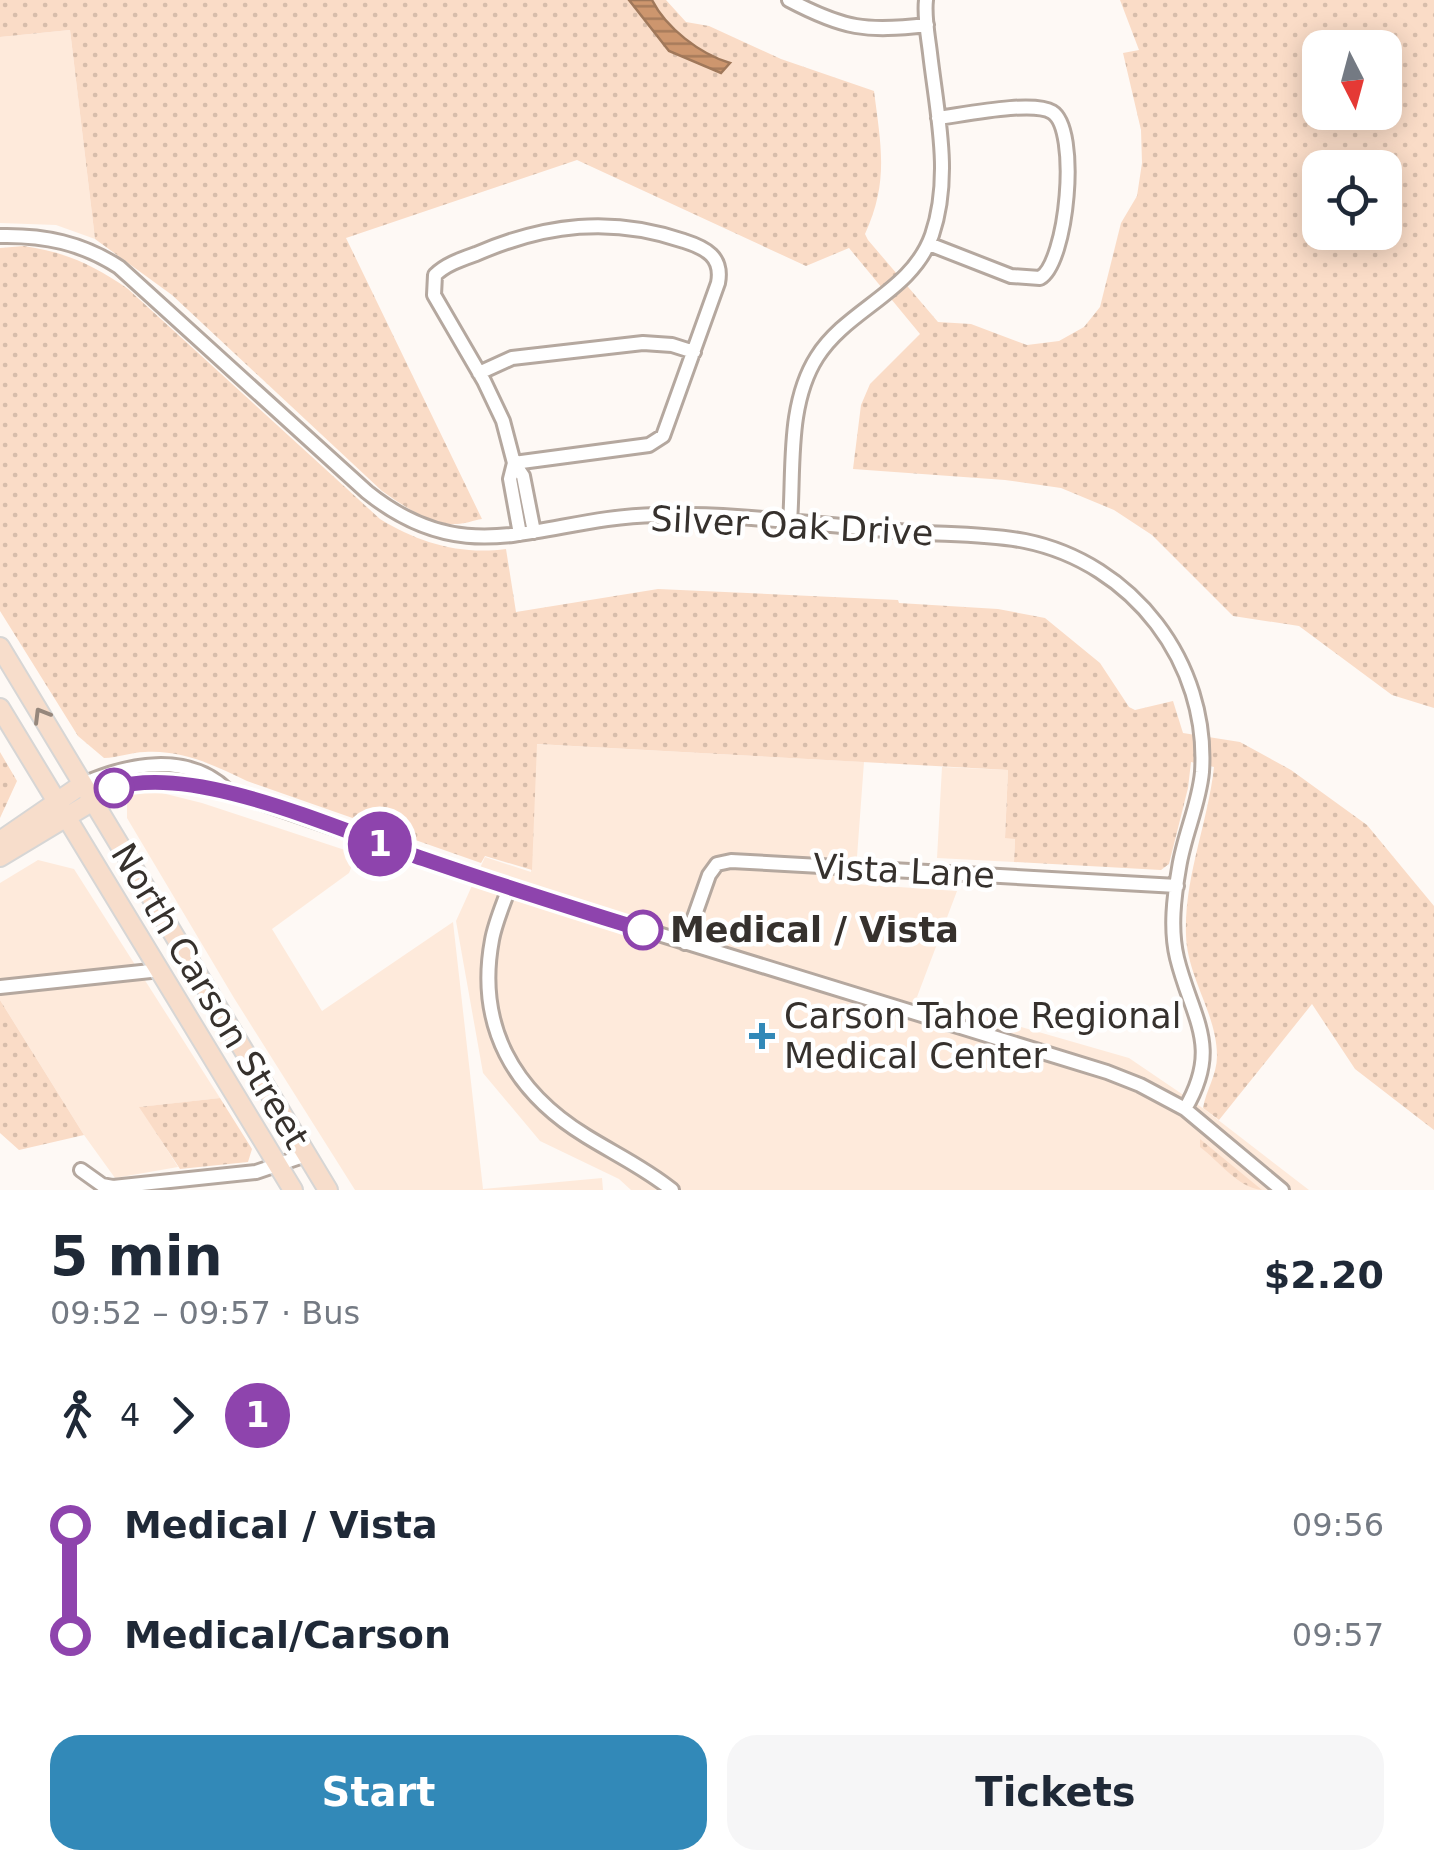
<!DOCTYPE html>
<meta charset="utf-8">
<style>
:root{--surface:#fff;--page:#f6f6f7;--text:#1f2937;--muted:#747a83;--accent:#3289b8}
body{margin:0;font-family:"DejaVu Sans",sans-serif;background:var(--page);color:var(--text);height:100vh;display:flex;flex-direction:column;font-size:38px;white-space:nowrap}
*{box-sizing:border-box;margin:0}
p{font-size:32px;color:var(--muted)}
.icon{flex:none;width:55px;height:55px;fill:none;stroke:currentColor;stroke-width:2;stroke-linecap:round;stroke-linejoin:round}
.map{position:relative;height:1190px;overflow:hidden}
.details{display:flex;flex-direction:column;background:var(--surface);flex:1}
.details>*{flex:none}
.badge{padding:0 20px;border-radius:32px;font-size:35px;line-height:65px}
.needle{width:65px;rotate:174deg}
.buttons{position:absolute;left:1302px;top:30px;display:grid;gap:20px}
.buttons a{display:grid;place-items:center;width:100px;height:100px;border-radius:20px;background:var(--surface);box-shadow:0 5px 25px #0003;font-size:50px}
.map>.badge{position:absolute;translate:-50% -50%;box-shadow:0 0 0 5px #fff}
.legs{display:flex;align-items:center;gap:15px;height:110px;padding:0 50px;font-size:32px}
.legs p{margin-inline-start:auto}
.head{display:flex;align-items:center;justify-content:space-between;height:170px;padding:0 50px}
h1{font-size:55px;font-weight:700;line-height:75px}
.action{display:flex;gap:20px;margin-top:auto;padding:20px 50px}
.action a{flex:1;height:115px;border-radius:30px;background:var(--accent);color:#fff;font-size:40px;font-weight:700;line-height:115px;text-align:center}
.action a+a{background:var(--page);color:var(--text)}
ul{padding:0 50px;list-style:none}
li{display:flex;align-items:center;gap:35px;height:110px;font-size:38px}
li i{display:grid;place-items:center;width:15px;height:100%;margin:0 12px;background:currentColor}
li i::after{content:'';width:25px;height:25px;margin:-12px;border:8px solid;border-radius:50%;background:var(--surface)}
li p{margin-inline-start:auto}
li:first-child i{background:linear-gradient(#0000 50%,currentColor 0)}
li:last-child i{background:linear-gradient(currentColor 50%,#0000 0)}
.map>svg:first-child{display:block}
</style>
<div class="map">
<svg width="1434" height="1190" viewBox="0 0 1434 1190">
<defs>
<pattern id="grass-dots" width="8" height="8" patternUnits="userSpaceOnUse" patternTransform="scale(2.5)"><rect width="8" height="8" fill="#fadcc7"/><path d="M2 2h.1M6 6h.1" fill="none" stroke="#d7bdab" stroke-width="1.8" stroke-linecap="round"/></pattern>
<pattern id="water-rules" width="6" height="5" patternUnits="userSpaceOnUse" patternTransform="scale(2.5)"><rect width="6" height="5" fill="#cd966e"/><path d="M0 2.5h6" fill="none" stroke="#a77b5b"/></pattern>
</defs>
<rect width="100%" height="100%" fill="#fef9f5"/>
<path fill="#feeadb" d="M70,30L95,239L56,225L0,223V37Z
M536,744L864,762L855,884L957,891L917,997L1129,1058L1204,1109L1309,1190H631L619,1179L540,1141L483,1073L456,921L485,857L531,872Z
M942,767L1008,770L1005,837L1015,838L1014,862L937,858Z
M134,792H158L202,803L357,854L349,873L272,929L322,1011L453,922L483,1189L602,1178L603,1190H355L234,998L127,818V794Z
M38,860L74,869L220,1098L140,1107L178,1167L115,1178L84,1135L0,1000V883Z"/>
<path fill="url(#grass-dots)" fill-rule="evenodd" d="M0,0H666L686,22L709,26L781,59L874,91C881,146 889,182 865,234L868,240L938,322L971,324L1027,345L1059,341L1084,327L1100,307L1121,223L1137,196L1142,163L1141,130L1123,53L1139,50L1120,0H1434V708L1392,695L1299,626L1233,616L1152,535L1114,510L1061,488L1005,480L853,469L861,405L870,384L920,334L849,248L806,266L577,160L346,238L482,519C474,520 465,524 457,524C432,526 402,505 382,491L172,295L95,239L70,30L0,37ZM1320,48H1385V112H1320ZM1320,168H1385V232H1320Z
M24,246C65,252 94,265 128,289L380,519C419,543 460,555 506,549L516,612L658,589L898,600L899,603L998,609L1045,618L1100,663L1129,707L1135,710L1173,701L1183,733L1240,742L1291,770L1367,825L1434,906V1130L1355,1069L1312,1004L1219,1120L1203,1108C1206,1090 1217,1075 1217,1056C1217,1014 1187,977 1186,935C1184,877 1208,823 1214,767L1191,762L1188,788L1169,864L1161,870L1014,862L1015,839L1005,838L1008,770L537,744L532,870L485,856L481,863L247,781C213,765 184,750 145,752C131,752 118,758 104,758L78,736L0,611V248Z
M0,752L17,781L0,818Z
M0,1000L84,1135L19,1150L0,1133Z
M220,1098L252,1149L248,1162L180,1169L139,1107Z
M1200,1139L1262,1190C1237,1187 1220,1162 1200,1147Z"/>
<path fill="url(#water-rules)" stroke="#a0785a" stroke-width="2.5" d="M629,0H652C666,28 700,54 730,63L721,73L669,51Z"/>
<g fill="none" stroke-linecap="round" stroke-linejoin="round">
<g stroke="#b5a89f" stroke-width="18">
<path id="minor" d="M789,0C844,29 866,32 927,25
M0,236C44,235 82,243 119,267L367,492C470,575 543,517 656,515C736,513 817,525 897,531C939,535 984,533 1025,541C1133,563 1209,663 1202,772C1199,805 1184,835 1179,868C1174,897 1170,929 1177,958C1192,1019 1222,1046 1185,1109
M929,244L1011,276L1040,278C1067,263 1080,129 1052,112C1033,100 962,115 938,118
M479,373L512,358L643,343L672,345L694,352
M514,463L649,445L663,436L718,283C723,257 706,248 684,241C612,216 545,224 476,254C462,259 446,264 435,275L434,295L484,381L503,421L514,463L523,476L534,532
M514,463L510,479L520,534
M790,522C794,468 787,404 817,357C847,309 912,292 932,235C952,176 937,114 930,53C928,36 924,17 926,0
M83,784C128,764 186,752 226,789
M93,801L114,788L142,782H177L227,791L509,888L1107,1072L1140,1085L1185,1109L1282,1190
M509,888C503,905 495,923 492,940C476,1026 514,1092 586,1136C615,1154 645,1168 672,1190
M685,943L709,875L717,864L731,861L1177,886
M0,987L160,970
M81,1170L102,1185L113,1187L256,1172L306,1155"/>
</g>
<g stroke="#d7d6d5" stroke-width="22">
<path id="major" d="M0,647L328,1190
M0,708L293,1190
M0,841L83,784
M0,857L93,801"/>
</g>
<use href="#minor" stroke="#fff" stroke-width="12"/>
<use href="#major" stroke="#f7ddcb" stroke-width="18"/>
</g>
<defs><path id="oneway-chevron" d="M-2-3.5L2.5 0L-2 3.5" fill="none" stroke-width="1.6" stroke-linecap="round" stroke-linejoin="round" transform="scale(2.5)"/></defs>
<use stroke="#96877c" href="#oneway-chevron" transform="translate(41 715) rotate(-121)"/>
<g fill="none" stroke-linecap="round" stroke-linejoin="round">
<g stroke="#fff" stroke-width="22">
<path id="line-1" d="M114,788C195,762 343,832 424,859C496,884 570,907 643,930"/>
</g>
<use href="#line-1" stroke="#8e44ad" stroke-width="15"/>
</g>
<g fill="#fff" stroke="#8e44ad" stroke-width="5">
<circle cx="114" cy="788" r="18"/>
<circle cx="643" cy="930" r="18"/>
</g>
<path fill="#3289b8" stroke="#fff" stroke-width="4" d="M757 1021h10v10h10v10h-10v10h-10v-10h-10v-10h10z"/>
<g text-anchor="middle" stroke-width="9" stroke-linejoin="round" paint-order="stroke">
<g font-size="35" fill="#36312d" stroke="#fff">
<text transform="translate(792 526) rotate(3)" y="12">Silver Oak Drive</text>
<text transform="translate(904 871) rotate(3)" y="12">Vista Lane</text>
<text transform="translate(210 996) rotate(59)" y="12">North Carson Street</text>
</g>
<g font-size="35" font-weight="bold" fill="#36312d" stroke="#fff" text-anchor="start">
<text x="670" y="942">Medical / Vista</text>
</g>
<g font-size="35" fill="#36312d" stroke="#fff" text-anchor="start">
<text x="784" y="1028">Carson Tahoe Regional<tspan x="784" dy="40">Medical Center</tspan></text>
</g>
</g>
</svg>
<div class="buttons">
<a><svg class="needle" viewBox="-14 -14 28 28"><path d="M0-13l5 13h-10z" fill="#e53935"/><path d="M0 13l5-13h-10z" fill="#747a83"/></svg></a>
<a><svg class="icon" aria-label="locate" viewBox="0 0 24 24"><circle cx="12" cy="12" r="6"/><path d="M12 2v4M12 18v4M2 12h4M18 12h4"/></svg></a>
</div>
<b class="badge" style="left:380px;top:844px;background:#8e44ad;color:#fff">1</b>
</div>
<section class="details">
<div class="head"><div><h1>5 min</h1><p>09:52 – 09:57 · Bus</p></div><b>$2.20</b></div>
<div class="legs"><svg class="icon" aria-label="walk" viewBox="0 0 24 24"><circle cx="13" cy="4" r="2"/><path d="M13 8l-2 6 4 7M11 14l-3 7M7 12l3-4h3l4 4"/></svg>4<svg class="icon" aria-label="forward" viewBox="0 0 24 24"><path d="M9 5l7 7-7 7"/></svg><b class="badge" style="background:#8e44ad;color:#fff">1</b></div>
<ul>
<li><i style="color:#8e44ad"></i><b>Medical / Vista</b><p>09:56</p></li>
<li><i style="color:#8e44ad"></i><b>Medical/Carson</b><p>09:57</p></li>
</ul>
<div class="action"><a>Start</a><a>Tickets</a></div>
</section>
